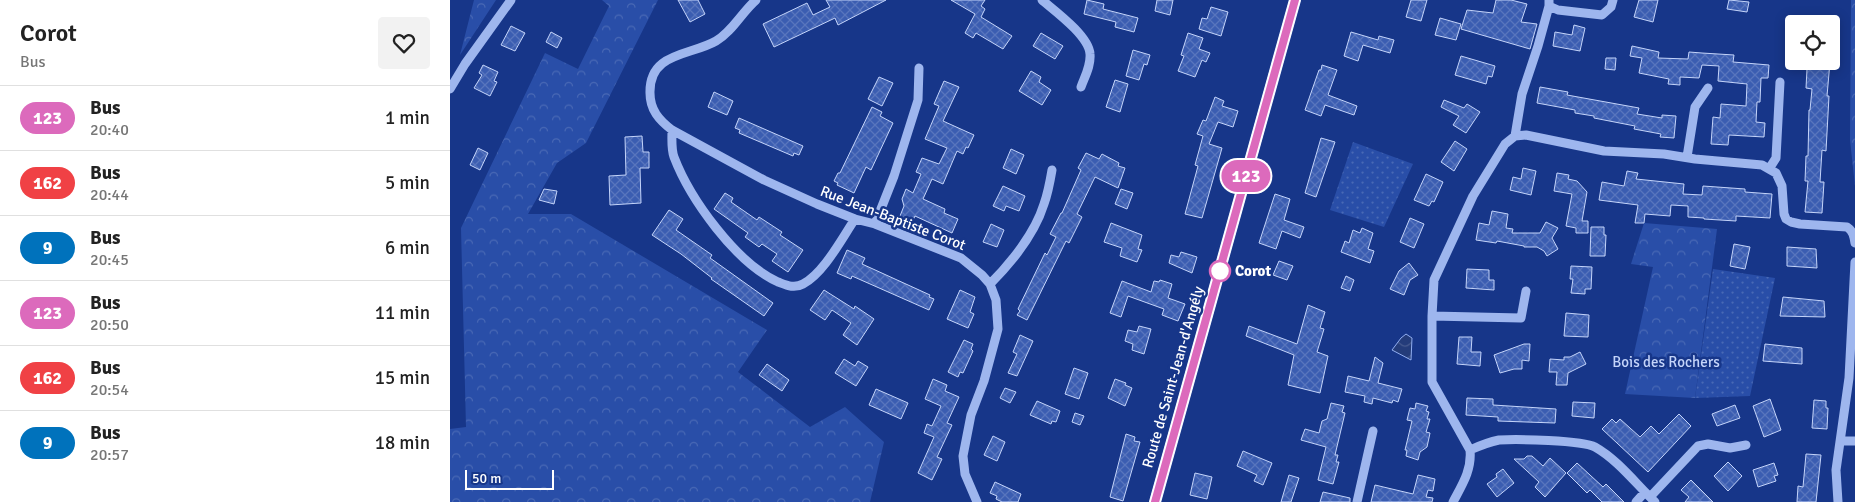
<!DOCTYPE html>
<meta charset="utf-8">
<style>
:root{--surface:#fff;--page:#f2f2f2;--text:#222;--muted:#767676;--line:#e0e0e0}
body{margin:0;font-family:Signika,sans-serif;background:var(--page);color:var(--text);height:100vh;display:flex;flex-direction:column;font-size:19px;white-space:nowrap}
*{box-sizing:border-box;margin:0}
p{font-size:16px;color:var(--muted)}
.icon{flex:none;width:28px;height:28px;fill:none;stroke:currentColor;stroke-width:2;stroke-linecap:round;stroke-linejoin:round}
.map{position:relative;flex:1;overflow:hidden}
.side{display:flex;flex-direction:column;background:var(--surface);width:450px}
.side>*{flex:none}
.badge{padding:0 10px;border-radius:16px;font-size:18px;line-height:32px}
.fabs{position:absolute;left:1335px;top:15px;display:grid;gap:10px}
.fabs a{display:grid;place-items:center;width:55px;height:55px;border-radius:5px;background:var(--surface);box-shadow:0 2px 12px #0003;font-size:25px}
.scale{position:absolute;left:15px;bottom:12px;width:89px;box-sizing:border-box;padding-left:5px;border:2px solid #fff;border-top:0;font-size:14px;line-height:18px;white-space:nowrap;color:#fff;-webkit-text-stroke:4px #173689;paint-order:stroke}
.map>.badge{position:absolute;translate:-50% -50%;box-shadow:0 0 0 2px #fff}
.round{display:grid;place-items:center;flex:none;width:52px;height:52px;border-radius:5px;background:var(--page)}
.summary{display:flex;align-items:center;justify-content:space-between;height:85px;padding:0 20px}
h1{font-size:24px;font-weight:600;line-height:38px}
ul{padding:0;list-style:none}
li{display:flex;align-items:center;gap:15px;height:65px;padding:0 20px;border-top:1px solid var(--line)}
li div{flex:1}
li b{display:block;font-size:19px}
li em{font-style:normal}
li .badge{min-width:55px;font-weight:700;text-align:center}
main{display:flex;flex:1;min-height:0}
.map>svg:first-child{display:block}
</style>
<main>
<section class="side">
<div class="summary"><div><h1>Corot</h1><p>Bus</p></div><a class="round"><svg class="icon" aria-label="heart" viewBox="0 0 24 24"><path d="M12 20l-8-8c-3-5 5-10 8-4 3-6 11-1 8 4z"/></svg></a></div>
<ul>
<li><span class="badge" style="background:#dc6abc;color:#fff">123</span><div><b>Bus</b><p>20:40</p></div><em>1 min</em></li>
<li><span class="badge" style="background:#f04145;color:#fff">162</span><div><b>Bus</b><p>20:44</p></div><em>5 min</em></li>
<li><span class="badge" style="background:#0072bc;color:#fff">9</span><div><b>Bus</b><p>20:45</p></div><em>6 min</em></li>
<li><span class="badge" style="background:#dc6abc;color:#fff">123</span><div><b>Bus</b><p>20:50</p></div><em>11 min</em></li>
<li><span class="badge" style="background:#f04145;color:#fff">162</span><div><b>Bus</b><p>20:54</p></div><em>15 min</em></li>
<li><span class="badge" style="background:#0072bc;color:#fff">9</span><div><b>Bus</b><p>20:57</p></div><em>18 min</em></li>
</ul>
</section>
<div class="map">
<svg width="1405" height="502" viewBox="0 0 1405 502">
<defs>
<pattern id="grass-dots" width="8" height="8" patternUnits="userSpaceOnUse" patternTransform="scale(1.25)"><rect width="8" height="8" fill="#294ea8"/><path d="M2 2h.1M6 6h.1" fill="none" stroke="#4969b5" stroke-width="1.8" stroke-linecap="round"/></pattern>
<pattern id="forest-crowns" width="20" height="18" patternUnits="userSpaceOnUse" patternTransform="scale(1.25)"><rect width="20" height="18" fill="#294ea8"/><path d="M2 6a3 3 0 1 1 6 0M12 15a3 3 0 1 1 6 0" fill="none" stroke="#4969b5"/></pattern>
<pattern id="water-waves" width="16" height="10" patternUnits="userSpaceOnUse" patternTransform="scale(1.25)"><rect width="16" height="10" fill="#243c7a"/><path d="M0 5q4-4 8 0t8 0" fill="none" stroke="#45598e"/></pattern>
<pattern id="building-cross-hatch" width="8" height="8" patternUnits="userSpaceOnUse" patternTransform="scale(1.25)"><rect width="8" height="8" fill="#3b5db1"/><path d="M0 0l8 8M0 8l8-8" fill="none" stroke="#5875bd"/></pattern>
</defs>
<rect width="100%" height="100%" fill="#173689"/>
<path fill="url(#grass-dots)" d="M903,142L963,164L934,227L880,210Z
M1263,269L1325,278L1300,396L1245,398Z"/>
<path fill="url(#forest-crowns)" d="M24,0H46L10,55Z
M152,0H208L136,143L107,163L78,214H121L317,330L288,372L360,427L395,407L434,442L420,502H0V429L16,427L11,228L95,53L128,69L159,6Z
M1401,0H1405V186L1400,140Z
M1194,223L1267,229L1245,398L1175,394L1203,267L1181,264Z"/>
<path fill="url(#water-waves)" stroke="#91aef1" d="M956,334L962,338L961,360L942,350L951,338Z"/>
<path fill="url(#building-cross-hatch)" stroke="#c4d4fa" d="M228,0H248L255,14L240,22Z
M376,0H436L388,25L385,18L324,47L313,24L357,3L363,15L380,7Z
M501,0H535L531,6L535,9L531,17L562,36L553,49L526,33L523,38L515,33L525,14Z
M637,0L654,4L653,9L688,18L684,32L665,27L666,22L634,14Z
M707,0H723L720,15L705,11Z
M961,0H977L971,21L956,17Z
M1046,0H1061L1077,4L1071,22L1087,24L1080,49L1011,29L1017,10L1043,13Z
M1189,0H1208L1203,22L1184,17Z
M1279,0L1299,2L1297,12L1277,9Z
M761,7L778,12L771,36L749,29L752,18L757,19Z
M990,18L1011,24L1006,40L985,35Z
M1124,25L1135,28L1130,51L1103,46L1105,32L1122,35Z
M61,26L75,33L65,51L51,45Z
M101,32L112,38L107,48L96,42Z
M901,32L928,40L929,36L944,40L940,53L913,45L908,61L894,56Z
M591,33L613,46L605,59L583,46Z
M738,33L753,38L749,49L760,53L756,62L752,60L745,77L728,71L734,56L731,55Z
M1182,46L1209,52L1208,58L1238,59L1239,52L1252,53L1284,55L1283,62L1319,65L1318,78H1311L1310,102H1307L1306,122L1315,123L1314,137L1279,135L1278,145L1261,144L1263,117L1270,118L1271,104L1296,106L1297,84L1268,81L1269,66L1252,65L1249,78L1230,77V85L1218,84L1219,79L1189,73L1192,58L1180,56Z
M683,50L700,55L697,65L694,64L689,80L676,76Z
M1011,56L1045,66L1042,77L1038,76L1036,84L1005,75Z
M1156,58H1166L1165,70L1155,69Z
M1340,61L1380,62L1377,96H1379L1376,151L1372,150L1370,182H1374L1372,213L1355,212L1358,181H1355L1356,156H1358L1359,110H1360L1362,89L1356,88L1357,69L1340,67Z
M33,65L48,72L44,81L47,82L40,96L24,88L32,75L29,73Z
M872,65L887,70L878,95L907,106L904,115L875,105L871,116L855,110L869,70H871Z
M581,71L591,77L589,82L601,90L592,105L569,91Z
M429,77L443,83L432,106L418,99Z
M665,80L678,84L670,112L656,107Z
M494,81L509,87L493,121L524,135L518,148L516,147L513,154L507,151L493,184L482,179L473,199L495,209L494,213L508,219L502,233L465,216L462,222L450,216L454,206L452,199L456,189L463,193L471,174L466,172L472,158L489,164L497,148L475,139L489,106L484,104Z
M1090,87L1118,92L1117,95L1189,108L1187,114L1212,118V115L1226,116L1224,138L1210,137L1211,134L1184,129L1185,126L1144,118V116L1125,113V110L1087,103Z
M264,92L283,101L277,115L258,107Z
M765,97L774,101L772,106L788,111L783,127L768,122L759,144L772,148L752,218L735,214L748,166L745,165L753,136L747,134L753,120L756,121Z
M994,100L1014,108L1017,104L1030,112L1016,133L1003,125L1009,116L991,107Z
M422,107L432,112L430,116L443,123L421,170L416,167L404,193L387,185L388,183L384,181L388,173H390Z
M289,118L353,146L349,155L344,153L343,156L289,133L290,130L285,128Z
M192,136L193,152H199V168H190L191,203L160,205L159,176L176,175L175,137Z
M871,138L885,142L866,197L855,193Z
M1005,141L1017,149L1004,171L991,162Z
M28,148L38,153L30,170L20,165Z
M561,149L574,155L566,174L553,168Z
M636,153L649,159L652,154L669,163L668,166L675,168L668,188L645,177L627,214L632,217L619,243L616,241L577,320L567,315L570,311L568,309L595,253L597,255L606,237L600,234L611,213H612L631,170L628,168Z
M1073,168L1086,171L1081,195L1060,190L1063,177L1071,179Z
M1177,171L1188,173L1186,179L1234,184L1233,194L1252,195L1253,186L1295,189V192L1322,194L1320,218L1286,216V221L1254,219V218L1238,217V206L1221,205L1220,216L1195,214L1194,223H1185L1188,205L1149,200L1152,182L1174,186Z
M1107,173L1119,175L1118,179L1127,181L1137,192L1132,221H1138V233H1126V228L1116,226L1122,194L1104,191Z
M976,174L993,182L984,202L982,201L979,206L964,200Z
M553,186L575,196L569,211L556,206L554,211L543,206Z
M94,189L107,191L104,204L89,200Z
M671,189L683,193L677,209L665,204Z
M275,193L283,198L281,202L307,220L309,217L332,232L330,235L353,250L338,272L322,261L327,254L312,244L309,247L295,237L298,233L264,209Z
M825,194L840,199L834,220L854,227L850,238L832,231L826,249L809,243Z
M219,210L233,219L226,230L262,255L260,258L323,303L314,316L261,279L262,278L231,254L202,235Z
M1042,211L1058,214L1056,228L1063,229L1062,233H1090L1096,222L1108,228L1102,238L1108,249L1097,256L1094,251L1087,247H1074V246L1047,241L1046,243L1026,240L1029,223L1039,225Z
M960,218L974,224L964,248L950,242Z
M661,223L692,235L688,249L692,250L687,262L670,256L672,248L654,242Z
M541,224L554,230L547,247L533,242Z
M1141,227H1154V235H1156L1155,256H1140Z
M912,228L923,233L918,249L924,251L920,263L891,252L895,241L899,243L903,230L910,233Z
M1284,244L1300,247L1295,269L1280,266Z
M1337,247L1366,249L1367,268L1337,266Z
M397,250L415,258L412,264L480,295L479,297L484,299L479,310L402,276L401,279L387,273Z
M731,252L747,257L742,273L719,263L721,255L729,257Z
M829,261L843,266L837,280L823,275Z
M959,263L968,275L960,280L954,295L940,289L949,271Z
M1121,266L1142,267L1141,289H1135V294L1121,293L1123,279H1120Z
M1017,269L1039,270V280H1044V290L1016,288Z
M896,276L904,280L900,291L891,288Z
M710,280L722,284L718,298L735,304L728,321L712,315L714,309L678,296L671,317L660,313L672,281L701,292L704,281L709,282Z
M374,290L404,309L405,306L424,319L407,345L393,335L401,323L382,310L375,320L360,310Z
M510,290L525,297L520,312L524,314L518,328L497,319Z
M1333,297L1374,301L1375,317L1330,316Z
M858,305L875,312L870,328L874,329L867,352L878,356L870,393L838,385L844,355L796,336L799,326L847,344Z
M1116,313L1139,315L1138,337L1114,336Z
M689,326L701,329L694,354L682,350L683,344L675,341L678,330L687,332Z
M570,335L583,341L567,376L558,373L567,354L563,352Z
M1009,337H1022L1021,352H1031L1030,366L1007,364Z
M514,340L523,344L521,349L523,351L513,373L510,372L508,377L498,372Z
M1074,344H1080L1079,361L1072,360V369H1064L1050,373L1044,355Z
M1315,344L1352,348V364L1313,361Z
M1130,352L1136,364L1118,373L1117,385H1106L1107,372H1099L1100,359L1114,360V357H1120Z
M925,357L933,363L928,383L952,389L948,402L943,400L942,403L923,398L922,404L914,402L915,396L895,392L898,376L919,381Z
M394,359L405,366L408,361L418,367L406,386L385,373Z
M317,364L339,380L332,391L309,375Z
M624,368L638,373L629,399L615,394Z
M483,379L497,385L495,391L509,397L497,423L502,425L487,457L492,459L482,480L468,473L484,437L474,433L477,424L482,426L491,406L475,399Z
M665,379L676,383L675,385L682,388L675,406L658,398Z
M555,388L566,392L560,403L550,398Z
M426,389L458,403L451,419L419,405Z
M1017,398L1043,399V405L1106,409L1105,423L1048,421V417L1016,415Z
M1320,399L1331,430L1314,437L1303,406Z
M1364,400L1376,401V408H1378L1377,429L1362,428Z
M587,401L610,411L606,422L602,421L601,424L580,415Z
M1123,402L1145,403L1144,418L1122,416Z
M881,403L894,406L892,412L895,413L885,455H888L886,462H889L883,484L868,480L876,447L851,440L855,429L869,433L872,421L877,419Z
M966,403L978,406L976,411L979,412L977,419H980L976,432L980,433L977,447L970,452L968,460L956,456L957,450H955L962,421L957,420L960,408L965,409Z
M1285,405L1290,418L1267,426L1262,414Z
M625,413L634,416L630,425L622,422Z
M1229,414L1241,426L1198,472L1152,429L1162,419L1166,423L1170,419L1190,437L1201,426L1209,434Z
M676,434L685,437L684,441L690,442L673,501L660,497Z
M543,436L555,442L547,461L534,455Z
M793,451L822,463L813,485L804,481L807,475L787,466Z
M1356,454L1371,455L1366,502H1347L1348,486L1353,487Z
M1077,456H1082L1093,466L1100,458L1116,473L1095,497L1085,487L1089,482L1064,459H1074Z
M1278,462L1292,476L1278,491L1264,476Z
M1127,463L1153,487L1156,484L1174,502H1152L1140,490L1137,493L1117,473Z
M1324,463L1328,475L1324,476L1326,481L1308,487L1303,470Z
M1053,469L1064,483L1047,497L1037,484L1047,477L1046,474Z
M745,473L762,477L757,499L740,495Z
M839,475L849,478L841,502H831Z
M968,475L985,479L983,491L978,490L976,497L983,498L982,502H921L925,485L963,494Z
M1241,480L1263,502H1235L1239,497L1231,490Z
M545,482L571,494L568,502H552L546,499L547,496L540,493Z
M873,492L900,498V502H870Z"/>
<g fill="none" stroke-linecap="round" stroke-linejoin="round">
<path stroke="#9eb6ee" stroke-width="9" d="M306,0C292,12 282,32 266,41C240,56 199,52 200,93C200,110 209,120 222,130L314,180L367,204L405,219L425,224L511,258L532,275L540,284L546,300L548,329L534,381L521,415L513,456L515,474L527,502
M592,0C605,11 639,36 640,54C641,66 635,76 631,87
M1099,6L1108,10L1152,15L1161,7L1163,0
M0,89L15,64L61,0
M222,130C222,139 221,149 224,157C240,199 286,263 328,282C336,285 344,289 353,284C374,273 392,238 405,219
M1065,136L1072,94L1088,46L1099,6V0
M1237,157L1245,107L1258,88
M1319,169L1326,158L1330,82
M425,224L444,176L468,100L469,68
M540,284C561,263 585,233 594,204C598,193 600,182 602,170
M982,316L1071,318L1076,291
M1391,441H1405
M1020,450L982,382V316L984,280L1023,196L1055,144L1065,136L1076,135L1154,151L1214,154L1245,159L1312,165L1326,173L1332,186L1334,214L1336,219L1341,222L1350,224L1397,227C1403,231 1404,236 1405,243
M1200,497L1248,446L1258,444L1280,448L1296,445
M907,502L923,431
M1003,502C1012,485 1022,470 1020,450C1029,446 1039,442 1049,440C1066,439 1132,440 1145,447C1168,460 1186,484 1205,502
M1186,502L1195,492
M1388,502L1386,470L1399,378L1405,262"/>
<path stroke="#e6ebff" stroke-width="12" d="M705,502L845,0"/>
</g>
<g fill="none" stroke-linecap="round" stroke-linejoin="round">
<g stroke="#fff" stroke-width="11">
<path id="line" d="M705,502L845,0"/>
</g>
<use href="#line" stroke="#dc6abc" stroke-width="8"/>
</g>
<circle fill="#fff" stroke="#dc6abc" stroke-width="2.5" cx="770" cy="271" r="10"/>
<g text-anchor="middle" stroke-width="5" stroke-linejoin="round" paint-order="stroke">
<g font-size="15" fill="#fff" stroke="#173689">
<text transform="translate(443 218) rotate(21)" y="5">Rue Jean-Baptiste Corot</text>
<text transform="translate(723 377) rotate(-74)" y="5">Route de Saint-Jean-d'Angély</text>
</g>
<g font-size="15" font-weight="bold" fill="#fff" stroke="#173689" text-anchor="start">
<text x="785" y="276">Corot</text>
</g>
<g font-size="15" fill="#c4d4fa" stroke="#173689">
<text x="1216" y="367">Bois des Rochers</text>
</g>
</g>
</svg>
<div class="fabs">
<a><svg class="icon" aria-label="locate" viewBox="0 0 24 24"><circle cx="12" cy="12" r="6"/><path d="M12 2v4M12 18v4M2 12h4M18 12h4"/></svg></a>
</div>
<div class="scale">50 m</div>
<b class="badge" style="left:796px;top:176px;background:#dc6abc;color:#fff">123</b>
</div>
</main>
